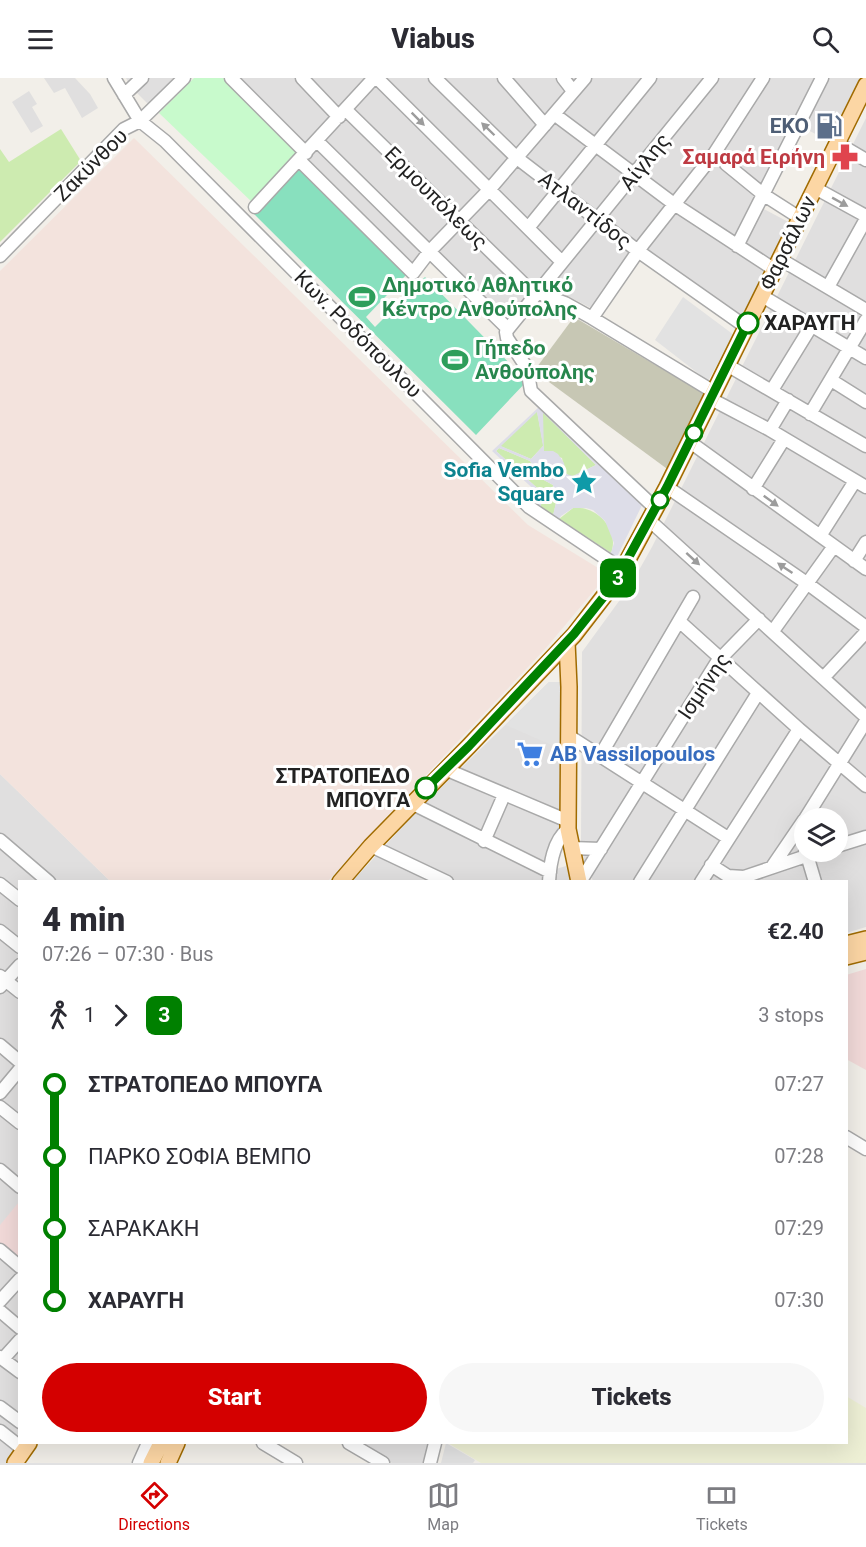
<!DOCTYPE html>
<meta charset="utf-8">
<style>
:root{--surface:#fff;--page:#f7f7f7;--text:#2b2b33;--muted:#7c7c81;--line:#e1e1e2;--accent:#d40000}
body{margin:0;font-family:Roboto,sans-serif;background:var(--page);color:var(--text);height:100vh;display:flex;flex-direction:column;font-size:22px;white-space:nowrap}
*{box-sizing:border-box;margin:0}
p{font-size:20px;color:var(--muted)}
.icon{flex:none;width:33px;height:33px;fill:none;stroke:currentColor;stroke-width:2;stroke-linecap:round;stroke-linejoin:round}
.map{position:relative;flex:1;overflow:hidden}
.panel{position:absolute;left:18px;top:802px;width:830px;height:564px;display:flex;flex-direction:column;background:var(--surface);border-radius:0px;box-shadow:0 6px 24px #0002}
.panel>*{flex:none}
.badge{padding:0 12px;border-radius:9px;font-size:21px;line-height:39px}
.controls{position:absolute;left:794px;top:730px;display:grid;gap:12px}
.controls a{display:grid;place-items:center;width:54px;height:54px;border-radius:50%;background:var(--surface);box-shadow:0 6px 24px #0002;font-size:30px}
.map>.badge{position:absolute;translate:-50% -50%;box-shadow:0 0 0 3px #fff}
.legs{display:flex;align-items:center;gap:9px;height:66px;padding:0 24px;font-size:20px}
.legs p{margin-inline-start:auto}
.overview{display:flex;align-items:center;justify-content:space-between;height:102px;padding:0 24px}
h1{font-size:33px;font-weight:800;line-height:45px}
.cta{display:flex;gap:12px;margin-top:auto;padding:12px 24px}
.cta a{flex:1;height:69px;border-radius:36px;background:var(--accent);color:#fff;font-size:24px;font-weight:800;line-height:69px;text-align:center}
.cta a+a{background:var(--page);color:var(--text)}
ul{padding:0 24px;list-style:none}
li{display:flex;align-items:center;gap:21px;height:72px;font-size:22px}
li i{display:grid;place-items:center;width:9px;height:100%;margin:0 8px;background:currentColor}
li i::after{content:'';width:15px;height:15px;margin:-8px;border:4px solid;border-radius:50%;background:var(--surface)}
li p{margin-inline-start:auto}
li:first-child i{background:linear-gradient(#0000 50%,currentColor 0)}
li:last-child i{background:linear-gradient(currentColor 50%,#0000 0)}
header{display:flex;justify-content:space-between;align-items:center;height:78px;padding:0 24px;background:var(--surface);font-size:27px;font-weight:800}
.menu{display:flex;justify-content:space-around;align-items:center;height:84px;border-top:2px solid var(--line);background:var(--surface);font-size:16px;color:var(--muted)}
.menu a{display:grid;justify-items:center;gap:3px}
.menu .on{color:var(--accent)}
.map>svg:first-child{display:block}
</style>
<header><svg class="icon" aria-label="menu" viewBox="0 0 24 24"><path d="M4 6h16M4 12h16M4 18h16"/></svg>Viabus<svg class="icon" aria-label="search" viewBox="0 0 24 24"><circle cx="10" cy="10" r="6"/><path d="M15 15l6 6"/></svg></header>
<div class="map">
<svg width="866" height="1385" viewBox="0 0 866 1385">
<rect width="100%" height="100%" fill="#f2efe9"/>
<path fill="#e0dfdf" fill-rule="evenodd" d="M44,0H75L90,16L98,30L82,40L65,10L54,15Z
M126,0H178L150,28L130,8Z
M240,0H866L833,65L800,48L760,129L794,147L743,241L637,164L591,230L542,205L508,245L431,167L412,186L307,83L313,76Z
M29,13L37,26L32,29L43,48L31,55L12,24Z
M866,40V849L846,855V804L593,803L584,782L581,764L582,574L630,508L652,469ZM804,741H837V774H804Z
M549,604H565L563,738L546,794L566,788L571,804H352L415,735Z
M0,696L111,804H20V1365L24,1369L7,1385H0Z
M359,1365H432L427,1385H392Z"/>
<path fill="#f2dad9" d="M866,891V992L846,981V897Z
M19,1124V1188L0,1171V1147Z"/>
<path fill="#f3e3dd" d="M134,60L528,447L608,496L546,570L377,749L327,804H111L0,696V193Z"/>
<path fill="#c7c7b4" d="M574,239L708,318L670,393L534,293Z"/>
<path fill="#eef0d5" d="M846,1318L866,1330V1385H481L448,1365H846Z"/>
<path fill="#cdebb0" d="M61,51L81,83L0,164V71L9,84Z
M537,333L543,366V334L596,387L573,398H569L565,394L562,380L544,374L543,368L531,381L500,368Z
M499,370L530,383L540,400L553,407L556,425L553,438L540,429L545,417L496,373Z
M573,430C597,427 620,452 611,475L559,441Z"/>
<path fill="#c8facc" d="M194,0H223L300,78L254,126L159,35Z"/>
<path fill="#88e0be" d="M299,89L407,196L366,239L375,249L425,199L527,303L476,357L254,136Z"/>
<path fill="#e2e2e2" d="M683,219L734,257L708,303L655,262Z
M549,604H565L563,672L506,647Z
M446,1365L475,1382L473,1385H441Z"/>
<path fill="#dddde8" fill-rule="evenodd" d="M540,328L602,389L643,425L616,481L535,429L540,417L492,373ZM537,334L543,368L531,381L501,368ZM543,335L596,387L573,398L566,396L564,385L558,376L553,373H544ZM499,370L530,383L540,400L553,407L556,425L553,437L540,429L545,417L496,373ZM573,430H586L593,432L605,443L614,465L611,475L559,441L561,438Z"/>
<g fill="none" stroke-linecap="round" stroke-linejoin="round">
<g stroke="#a9a9a9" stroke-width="15">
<path id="minor" d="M114,0L140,43L165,63L529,429L623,492
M231,0L306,75
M302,0L339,39
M377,0L562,184
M435,0L517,80L638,173L746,249
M504,0L545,47
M563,0L573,13
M124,17L142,0
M346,32L530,212L565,225L592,240L714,314
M554,36L674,126L775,192
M317,63L508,251
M837,65L866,82
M299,82L413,195L429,174L489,112L585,0
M726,86L764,117L800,140
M815,110L866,138
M255,129L374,0
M528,150L650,0
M737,168L822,0
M0,178L124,51L140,43L184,0
M780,181L866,232
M828,209L866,141
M762,218L866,280
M592,240L643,166L714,76L763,0
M508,251L712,0
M508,251L506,254L507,260L527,290L531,313L655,430
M727,287L866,368
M831,302L866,324
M772,312L812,247
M711,321L770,352L866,409
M810,336L866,242
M770,352L788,322
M690,364L866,491
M667,409L808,506L866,549
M753,411L784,361
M649,442L866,639
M820,458L855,403
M854,483L866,464
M679,543L799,651L866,708
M773,553L834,468
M824,599L866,554
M569,658L728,760
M600,678L693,519
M445,691L568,743
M411,725L550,794
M805,741L866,643
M0,762L49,804
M484,763L504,717
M371,768L447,804
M837,768L866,759
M571,770L601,771
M805,774L807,777L815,804
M711,787L728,798L744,799L818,774
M772,789L804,742
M549,804C550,786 553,763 568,751
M580,804L717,584L759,541
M640,804L758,615
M701,804L799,651
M0,806L20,822
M0,853L20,869
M0,898L20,914
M0,909L20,887
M0,967L20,984
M0,1015L20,991
M0,1029L20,1045
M846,1059L866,1071
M0,1092L20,1109
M0,1172L20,1189
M0,1223L20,1201
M0,1233L20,1250
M0,1279L20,1294
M3,1281L20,1262
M0,1329L20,1344
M0,1353L24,1372
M263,1365L296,1385
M349,1365L383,1385
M139,1385L148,1365
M430,1385L435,1365"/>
</g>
<g stroke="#a06b00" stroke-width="18">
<path id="major" d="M567,564L569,609L568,751L579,804
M340,804L371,768L469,668L574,557L618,500L667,409L866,7
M846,866L866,861
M846,879L866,874
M15,1385L29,1365
M151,1385L161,1365
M168,1385L177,1365"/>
</g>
<use href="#minor" stroke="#fff" stroke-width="12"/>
<use href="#major" stroke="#fcd6a4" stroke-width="15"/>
</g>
<defs><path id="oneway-solid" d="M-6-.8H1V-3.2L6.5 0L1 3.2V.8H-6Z" transform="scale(1.5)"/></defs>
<g fill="#9c9c9c">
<use href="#oneway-solid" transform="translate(418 41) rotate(45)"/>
<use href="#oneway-solid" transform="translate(488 51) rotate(-136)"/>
<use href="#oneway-solid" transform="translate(840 124) rotate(29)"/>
<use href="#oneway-solid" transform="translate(771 423) rotate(36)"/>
<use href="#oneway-solid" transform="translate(693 481) rotate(42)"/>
<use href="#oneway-solid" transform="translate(785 490) rotate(-146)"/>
</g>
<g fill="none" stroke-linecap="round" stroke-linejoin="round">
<g stroke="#fff" stroke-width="14">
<path id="line-1" d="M426,710L469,668L574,556L614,506L667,409L748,245"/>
</g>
<use href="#line-1" stroke="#008000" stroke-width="9"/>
</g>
<defs>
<g id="fuel-bare" transform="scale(2.07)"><path d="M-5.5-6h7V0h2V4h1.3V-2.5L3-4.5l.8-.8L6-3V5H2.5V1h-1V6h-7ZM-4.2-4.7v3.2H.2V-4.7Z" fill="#5c6f8a" stroke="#fff" stroke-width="2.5" paint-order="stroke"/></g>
<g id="pharmacy-bare" transform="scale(2.07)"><path d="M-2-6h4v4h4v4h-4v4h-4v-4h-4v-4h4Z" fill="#e0444e" stroke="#fff" stroke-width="2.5" paint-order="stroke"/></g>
<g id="stadium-bare" transform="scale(2.07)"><path d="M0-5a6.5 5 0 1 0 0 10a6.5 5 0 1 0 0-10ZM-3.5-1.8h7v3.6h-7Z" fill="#2e9e5b" stroke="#fff" stroke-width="2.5" paint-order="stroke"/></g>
<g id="sight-bare" transform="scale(2.07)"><path d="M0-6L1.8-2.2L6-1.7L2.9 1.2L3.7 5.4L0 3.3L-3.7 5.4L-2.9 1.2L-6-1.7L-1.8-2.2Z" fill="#0f9aa8" stroke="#fff" stroke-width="2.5" paint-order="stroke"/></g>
<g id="supermarket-bare" transform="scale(2.07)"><path d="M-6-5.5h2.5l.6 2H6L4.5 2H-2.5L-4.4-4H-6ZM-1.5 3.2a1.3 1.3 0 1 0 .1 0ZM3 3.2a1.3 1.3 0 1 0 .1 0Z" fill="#3f7fe0" stroke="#fff" stroke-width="2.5" paint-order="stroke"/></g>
</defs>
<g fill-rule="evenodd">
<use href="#fuel-bare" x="829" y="48"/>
<use href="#pharmacy-bare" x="845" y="79"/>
<use href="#stadium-bare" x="362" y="219"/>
<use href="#stadium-bare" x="455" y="282"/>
<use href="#sight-bare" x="584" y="404"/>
<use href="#supermarket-bare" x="530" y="676"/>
</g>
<g fill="#fff" stroke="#008000" stroke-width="3">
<circle cx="748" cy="245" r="10"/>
<circle cx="694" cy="355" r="8"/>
<circle cx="660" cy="422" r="8"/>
<circle cx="426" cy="710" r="10"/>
</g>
<g text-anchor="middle" stroke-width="6" stroke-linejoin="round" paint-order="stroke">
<g font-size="21" font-weight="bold" fill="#4e5e75" stroke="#fff" text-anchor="end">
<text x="809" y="55">EKO</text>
</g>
<g font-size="21" font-weight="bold" fill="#be3a42" stroke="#fff" text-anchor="end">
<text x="825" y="86">Σαμαρά Ειρήνη</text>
</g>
<g font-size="21" fill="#222" stroke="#fff">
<text transform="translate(645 84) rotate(-51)" y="7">Αίγλης</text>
<text transform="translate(91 87) rotate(-45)" y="7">Ζακύνθου</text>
<text transform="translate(436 120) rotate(45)" y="7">Ερμουπόλεως</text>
<text transform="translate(585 132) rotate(38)" y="7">Ατλαντίδος</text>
<text transform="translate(788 165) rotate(-64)" y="7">Φαρσάλων</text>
<text transform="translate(358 256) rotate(45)" y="7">Κων. Ροδόπουλου</text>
<text transform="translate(704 608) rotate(-56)" y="7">Ισμήνης</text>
</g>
<g font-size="21" font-weight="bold" fill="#27864d" stroke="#fff" text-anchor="start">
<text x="382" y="214">Δημοτικό Αθλητικό<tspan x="382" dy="24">Κέντρο Ανθούπολης</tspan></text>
<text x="475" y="277">Γήπεδο<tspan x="475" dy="24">Ανθούπολης</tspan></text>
</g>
<g font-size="21" font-weight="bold" fill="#222" stroke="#fff" text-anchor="start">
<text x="764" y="252">ΧΑΡΑΥΓΗ</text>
<text x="410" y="705" text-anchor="end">ΣΤΡΑΤΟΠΕΔΟ<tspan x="410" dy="24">ΜΠΟΥΓΑ</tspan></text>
</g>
<g font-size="21" font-weight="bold" fill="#0d838f" stroke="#fff" text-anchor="end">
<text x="564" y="399">Sofia Vembo<tspan x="564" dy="24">Square</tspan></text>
</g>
<g font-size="21" font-weight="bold" fill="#366cbe" stroke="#fff" text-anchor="start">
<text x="550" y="683">AB Vassilopoulos</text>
</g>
</g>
</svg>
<div class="controls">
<a><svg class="icon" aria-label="layers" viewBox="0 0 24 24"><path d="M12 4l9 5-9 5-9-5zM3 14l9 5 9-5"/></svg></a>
</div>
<b class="badge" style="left:618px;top:500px;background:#008000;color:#fff">3</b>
<section class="panel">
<div class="overview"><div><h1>4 min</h1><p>07:26 – 07:30 · Bus</p></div><b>€2.40</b></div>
<div class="legs"><svg class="icon" aria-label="walk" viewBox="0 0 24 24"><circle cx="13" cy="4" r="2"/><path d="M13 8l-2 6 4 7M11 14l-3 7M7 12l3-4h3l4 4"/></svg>1<svg class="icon" aria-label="forward" viewBox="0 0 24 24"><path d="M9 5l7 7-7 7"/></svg><b class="badge" style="background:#008000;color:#fff">3</b><p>3 stops</p></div>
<ul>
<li><i style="color:#008000"></i><b>ΣΤΡΑΤΟΠΕΔΟ ΜΠΟΥΓΑ</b><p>07:27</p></li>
<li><i style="color:#008000"></i><span>ΠΑΡΚΟ ΣΟΦΙΑ ΒΕΜΠΟ</span><p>07:28</p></li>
<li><i style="color:#008000"></i><span>ΣΑΡΑΚΑΚΗ</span><p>07:29</p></li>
<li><i style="color:#008000"></i><b>ΧΑΡΑΥΓΗ</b><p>07:30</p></li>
</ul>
<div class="cta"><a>Start</a><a>Tickets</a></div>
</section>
</div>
<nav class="menu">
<a class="on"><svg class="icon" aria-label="directions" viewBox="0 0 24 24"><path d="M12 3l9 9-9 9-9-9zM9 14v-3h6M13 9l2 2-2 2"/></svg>Directions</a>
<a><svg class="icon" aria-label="map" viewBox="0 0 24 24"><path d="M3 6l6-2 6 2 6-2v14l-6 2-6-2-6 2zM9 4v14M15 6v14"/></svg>Map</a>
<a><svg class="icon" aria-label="tickets" viewBox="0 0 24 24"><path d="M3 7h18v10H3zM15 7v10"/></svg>Tickets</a>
</nav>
